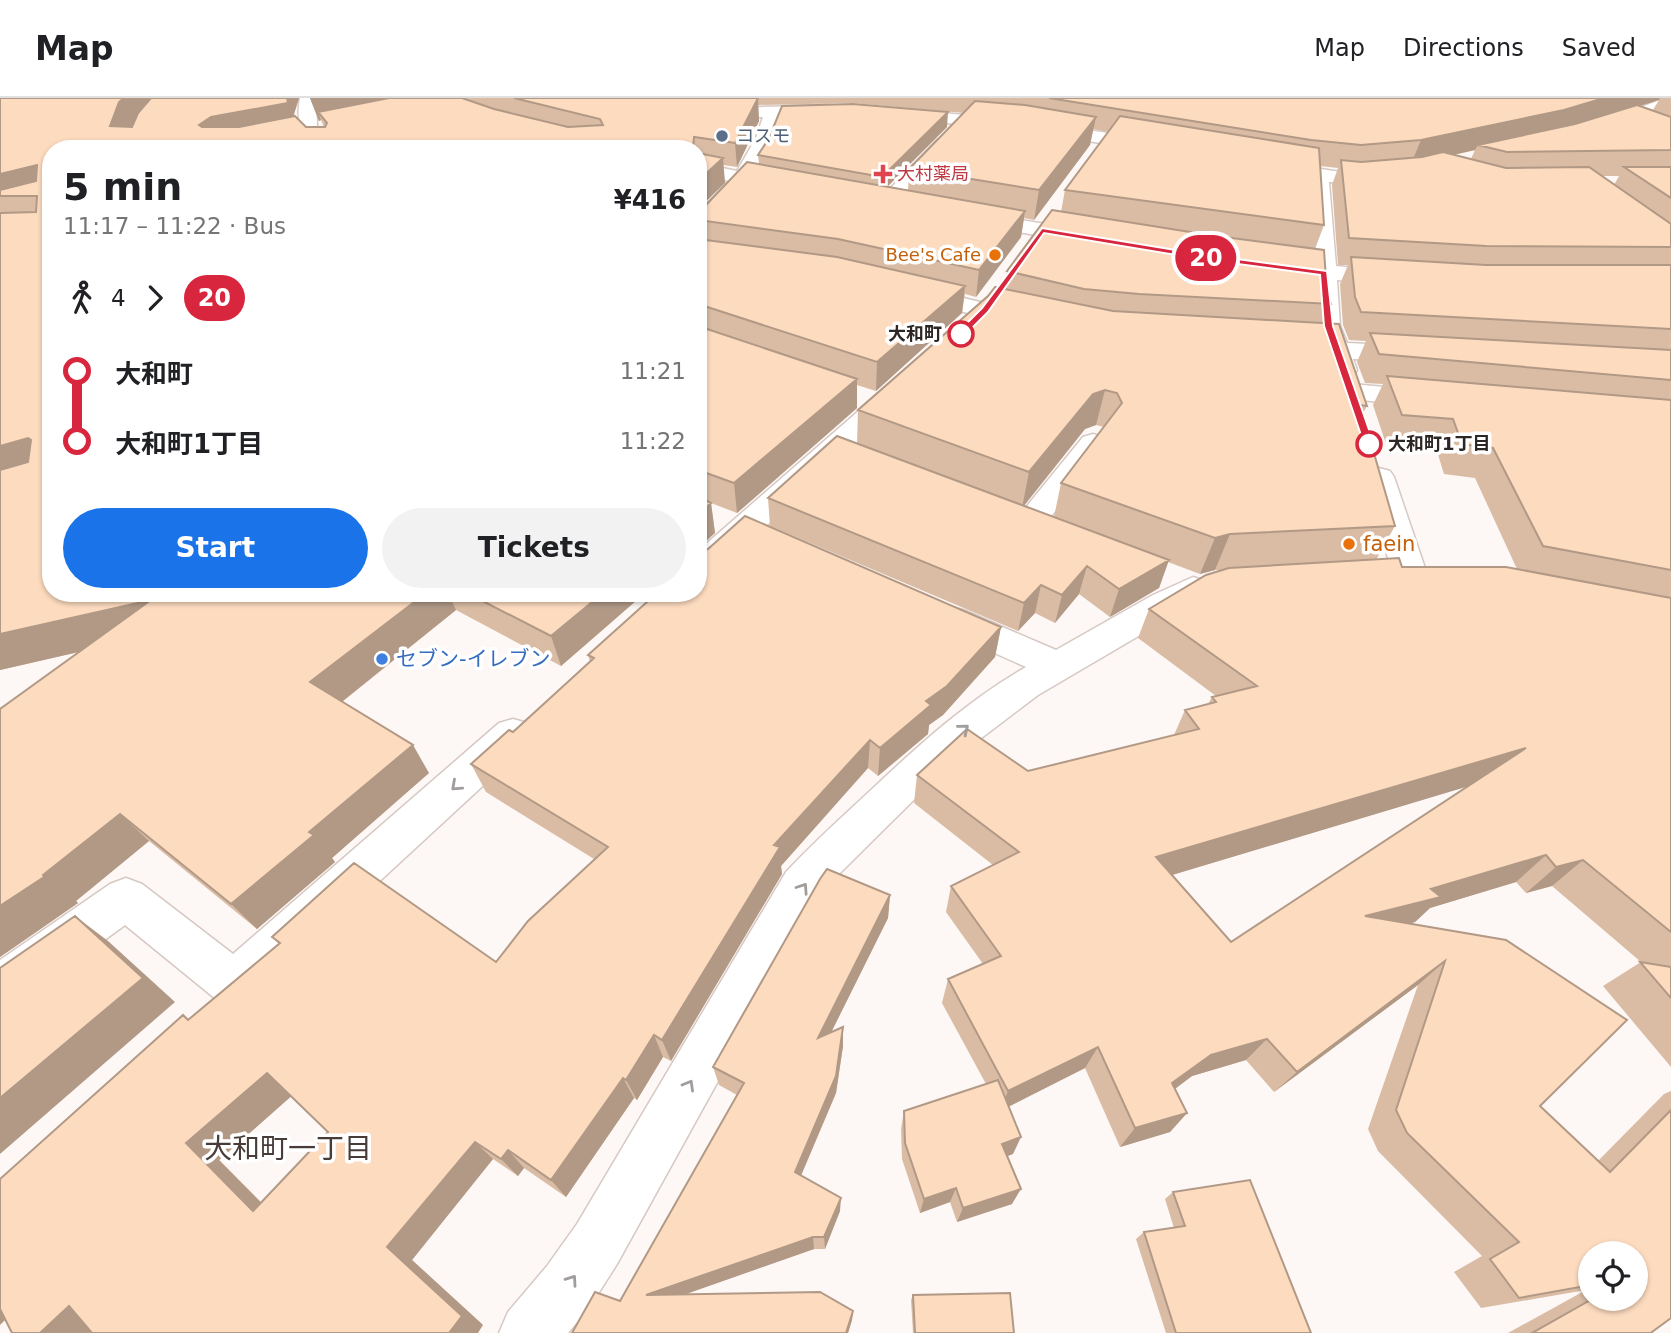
<!DOCTYPE html>
<meta charset="utf-8">
<style>
:root{--surface:#fff;--page:#f2f2f2;--text:#202124;--muted:#757577;--line:#e0e0e0;--accent:#1a73e8}
body{margin:0;font-family:"DejaVu Sans","Noto Sans JP",sans-serif;background:var(--page);color:var(--text);height:100vh;display:flex;flex-direction:column;font-size:26px;white-space:nowrap}
*{box-sizing:border-box;margin:0}
p{font-size:23px;color:var(--muted)}
.icon{flex:none;width:38px;height:38px;fill:none;stroke:currentColor;stroke-width:2;stroke-linecap:round;stroke-linejoin:round}
.map{position:relative;flex:1;overflow:hidden}
.sheet{position:absolute;left:42px;top:42px;width:665px;height:462px;display:flex;flex-direction:column;background:var(--surface);border-radius:28px;box-shadow:0 2px 5px #0004}
.sheet>*{flex:none}
.badge{padding:0 14px;border-radius:23px;font-size:24px;line-height:46px}
.tools{position:absolute;left:1578px;top:1143px;display:grid;gap:14px}
.tools a{display:grid;place-items:center;width:70px;height:70px;border-radius:50%;background:var(--surface);box-shadow:0 2px 5px #0004;font-size:35px}
.map>.badge{position:absolute;translate:-50% -50%;box-shadow:0 0 0 4px #fff}
.legs{display:flex;align-items:center;gap:10px;height:77px;padding:0 21px;font-size:23px}
.legs p{margin-inline-start:auto}
.summary{display:flex;align-items:center;justify-content:space-between;height:119px;padding:0 21px}
h1{font-size:38px;font-weight:700;line-height:52px}
.action{display:flex;gap:14px;margin-top:auto;padding:14px 21px}
.action a{flex:1;height:80px;border-radius:42px;background:var(--accent);color:#fff;font-size:28px;font-weight:700;line-height:80px;text-align:center}
.action a+a{background:var(--page);color:var(--text)}
ul{padding:0 21px;list-style:none}
li{display:flex;align-items:center;gap:24px;height:70px;font-size:26px}
li i{display:grid;place-items:center;width:10px;height:100%;margin:0 9px;background:currentColor}
li i::after{content:'';width:18px;height:18px;margin:-9px;border:5px solid;border-radius:50%;background:var(--surface)}
li p{margin-inline-start:auto}
li:first-child i{background:linear-gradient(#0000 50%,currentColor 0)}
li:last-child i{background:linear-gradient(currentColor 50%,#0000 0)}
header{display:flex;align-items:center;gap:42px;box-sizing:border-box;height:98px;padding:0 35px;background:var(--surface);border-bottom:2px solid var(--line)}
header strong{font-size:33px}
nav{display:flex;gap:38px;margin-inline-start:auto;font-size:24px}
.map>svg:first-child{display:block}
</style>
<header>
<strong>Map</strong>
<nav><a>Map</a><a>Directions</a><a>Saved</a></nav>
</header>
<div class="map">
<svg width="1671" height="1235" viewBox="0 0 1671 1235">
<rect width="100%" height="100%" fill="#fdf7f5"/>
<g fill="none" stroke-linecap="round" stroke-linejoin="round">
<g stroke="#d6c8c3" stroke-width="3">
<path id="minor" d="M300,0H316L317,28L334,51H315C300,34 296,22 300,0Z
M612,0H641L701,11L830,7L839,12L830,17L781,19L768,54L755,76L793,84L796,88L793,92L786,94L747,86L706,132L698,133V115L729,83L698,77V65L737,73L756,40L763,19L701,21L665,16L614,4Z
M1665,0H1671V10L1607,35L1601,36L1592,31L1595,27Z
M897,11L1022,22L1154,42L1163,48L1154,54L1022,32L891,20L888,16Z
M944,40L953,46L951,50L894,109H880L877,105L880,101L937,42Z
M1268,63L1334,73L1392,75L1395,79L1385,85L1329,84L1336,168L1394,174L1402,176L1406,181L1402,186L1394,188L1337,182L1340,228L1347,245L1415,248L1424,251L1428,256L1424,261L1415,264L1353,261L1357,272L1353,278L1344,280L1335,278L1326,258L1288,251L1284,246L1288,241L1297,238L1320,242L1316,228L1313,179L1265,173L1262,168L1265,163L1273,161L1313,165L1310,81L1261,73L1258,69Z
M972,114L1089,133L1097,135L1100,140L1097,145L1089,147L965,124L961,120L965,116Z
M914,188L1034,217L1037,222L1034,227L1025,229L906,200L902,195L906,190Z
M1352,286L1428,293L1438,295L1442,301L1438,307L1428,309L1342,300L1338,294L1342,288Z
M895,288L905,290L909,296L905,302L710,479L698,482V453L885,290Z
M1093,336L1103,339L1107,345L1040,433L1029,436L1018,433L1013,426L1018,419L1083,339Z
M1379,370L1390,373L1394,379L1425,470L1420,478L1408,481L1396,478L1391,470L1364,379L1368,373Z
M1193,479L1205,483L1210,491L1205,499L1038,597L980,641L950,666L839,776L818,802L617,1166L589,1210L568,1235H499L508,1214L547,1168L577,1126L786,774C813,745 842,719 871,692C919,647 968,602 1026,569L939,530L933,521L939,512L951,509L963,512L1056,552L1153,497Z
M513,621L527,625L533,636L527,647L251,902L234,909L217,902L125,827L17,906L0,913V862L110,786L126,780L142,786L233,856L499,625Z"/>
</g>
<use href="#minor" fill="#fff" fill-rule="evenodd"/>
</g>
<path fill="#dabca4" fill-rule="evenodd" d="M0,0H299L294,16L295,18L306,29H324L321,22L319,23L310,0H1671V969L1603,888L1641,864L1552,788L1526,795L1516,784L1430,810L1415,824L1409,826L1506,842L1540,1008L1598,1063L1664,996L1671,993V1220L1652,1234V1235H1508L1586,1192L1481,1210L1454,1174L1482,1158L1378,1053L1368,1031L1418,887L1274,994L1246,962L1192,978L1175,991L1187,1015L1170,1034L1120,1049L1085,970L1009,1008L1013,1056L1007,1058L1012,1106L957,1124L950,1104L920,1115L902,1061L901,1031L904,1013L986,986L942,905L948,881L983,866L946,814L951,788L993,767L914,705L917,677L1028,673L1174,637L1185,612L1208,606L1212,599L1216,598L1138,540L1149,511L1221,472H1215L1200,476L1168,464L1159,490L1110,519L1079,496L1055,525L1035,515L1018,533L770,428L768,400L857,346L858,312L1004,191L1007,173L1061,114L1065,92L1108,34L1093,31L1090,47L1034,122L1024,120L1021,139L976,199L965,196L962,215L876,293L857,287V310L737,415L711,405L715,435L698,450V51H51V495H645L561,568L456,512L342,604L429,675L332,760L335,764L257,831L149,743L76,803L78,805L0,859L79,554L0,572V115H1L0,113ZM1659,2L1653,12L1640,8ZM853,5L964,15L909,71L908,92L888,88L947,29L758,57L759,66L705,108H701L725,85L723,67L737,69L759,23L758,7ZM1475,52L1471,61L1454,57ZM1320,68L1338,70L1332,87L1338,167H1348L1340,186L1343,227L1349,242L1366,243L1357,264L1365,285L1383,286L1373,307L1386,346L1436,350L1444,376L1475,380L1517,471L1402,469L1376,462L1395,428L1362,317L1367,308L1323,225L1331,206L1327,196L1315,151L1324,127ZM1601,78H1619L1614,87ZM1096,327L1104,329L1061,385L1054,419L1024,408L1085,331ZM1468,688L1231,844L1172,777ZM1591,1155H1636V1200H1591Z
M1001,529L995,559L943,617L929,627L928,636L878,678L868,670L781,768L782,776L671,963L663,959L637,1002L634,1000L566,1099L524,1070L518,1078L493,1061L412,1162L483,1227L5,1222L183,917L189,921L279,846L272,839L496,864L594,761L486,694L471,666L513,634L590,564L588,557ZM291,998L328,1034L261,1104L219,1062Z
M890,797L888,820L831,934L843,929V948L836,995L801,1078L840,1113L825,1151H814L685,1196L853,1213L852,1222L848,1235H572L620,1203L737,997L719,987L713,969Z
M1173,1094L1311,1235H1166L1136,1141L1144,1134L1174,1130L1165,1101Z
M913,1197L1014,1235H913L911,1202Z"/>
<path fill="#b19986" d="M124,0H177L153,8L131,28L124,51L110,28L119,4Z
M287,0H299L294,16L297,28L210,51L199,27L211,19Z
M310,0H420L318,14L321,22L319,23Z
M758,0L759,23L737,69L735,45Z
M1604,0H1660L1659,2L1551,35L1478,47L1475,52L1411,66L1421,42Z
M948,14L947,29L881,95L882,79Z
M1096,19L1090,47L1034,122L1039,92Z
M723,60L725,85L698,111V83Z
M37,67L51,89L0,98V76Z
M1025,113L1021,139L976,199L979,172Z
M965,188L962,215L876,293L877,264Z
M857,281V310L737,415L734,385Z
M1105,292L1096,327L1085,331L1022,410L1029,374L1093,296Z
M28,340L50,369L0,385V348Z
M711,405L715,435L698,450V417Z
M1230,436L1215,472L1200,476L1215,440Z
M1169,462L1159,490L1110,519L1119,491Z
M1087,468L1079,496L1055,525L1062,497Z
M1041,487L1035,515L1018,533L1024,505Z
M426,495H448L456,512L329,614L310,584Z
M603,495H645L561,568L551,538Z
M151,502L174,532L0,572V536Z
M1001,529L995,559L943,617L929,627L928,636L878,678L880,650Z
M870,642L868,670L781,768L782,776L671,963L662,942L774,747Z
M413,647L429,675L332,760L335,764L257,831L231,806L309,734Z
M1526,650L1499,679L1142,786L1156,759Z
M120,716L149,743L76,803L78,805L0,859V808Z
M1546,757L1516,784L1430,810L1415,824L1341,843L1365,818L1431,791Z
M1583,762L1552,788L1526,795L1556,769Z
M890,797L888,820L819,959L818,940Z
M75,818L108,843L175,904L0,1056V1000Z
M1445,863L1418,887L1274,994L1297,974Z
M843,929V948L836,995L796,1089L795,1074Z
M654,937L663,959L637,1002L626,982Z
M1267,941L1246,962L1192,978L1156,1005L1172,985L1211,957Z
M1098,949L1085,970L1000,1013L1008,993Z
M267,975L295,995L219,1062L284,1128L253,1113L186,1045Z
M623,980L634,1000L566,1099L551,1082Z
M1187,1015L1170,1034L1120,1049L1135,1030Z
M1021,1039L1013,1056L994,1063L1002,1046Z
M475,1044L493,1061L412,1162L483,1227L478,1235H449L387,1149Z
M508,1052L524,1070L518,1078L501,1061Z
M956,1090L950,1104L920,1115L924,1101Z
M1021,1091L1012,1106L957,1124L963,1110Z
M841,1100L840,1113L825,1151L824,1139Z
M813,1139L814,1151L655,1207L646,1197Z
M0,1187L33,1195L0,1227Z
M69,1208L95,1235H40Z
M853,1213L852,1222L848,1235H846Z"/>
<path fill="#fddbbf" stroke="#b19986" stroke-width="2" fill-rule="evenodd" d="M0,0H124L119,4L110,28L132,29L138,15L151,0H287L288,5L211,19L199,27L202,29H239L295,18L306,29H325L327,25L318,14L389,0H462L494,11L568,29L603,27L600,21L514,0H758L735,45L694,39L693,51H51V495H426L310,584L413,647L309,734L314,737L231,806L120,716L43,777L44,779L0,808V611L151,502L0,536V372L28,364L31,342L28,340L0,348V115L36,114L37,98H0V92L36,83L37,67L0,76Z
M1049,0H1604L1564,12L1421,42L1361,47L1311,42Z
M975,3L1025,7L1096,19L1039,92L909,71Z
M853,6L948,14L882,79L758,57L769,40L782,8Z
M1637,7L1671,19V52L1507,54L1478,47L1575,26Z
M1120,18L1319,50L1324,127L1065,92Z
M1443,54L1506,70L1589,69L1671,126V149L1486,148L1349,140L1341,62L1361,64L1422,59Z
M698,55L723,60L698,83Z
M747,64L1025,113L979,172L838,141L698,122V108H705Z
M1624,69H1671V100Z
M1052,112L1209,137L1324,152L1327,196L1331,206L1139,196L1084,191L1007,173Z
M698,141L837,159L965,188L877,264L698,206Z
M1351,159L1486,167H1671V231L1361,214L1355,199Z
M995,189L1113,213L1339,226L1367,308L1360,307L1395,428L1230,436L1215,440L1061,385L1122,305L1117,295L1105,292L1093,296L1029,374L858,312L988,198Z
M698,228L857,281L734,385L698,372Z
M1370,235L1671,252V282L1379,256Z
M1387,278L1671,302V472L1543,448L1493,350L1462,346L1453,321L1402,317Z
M837,338L1169,462L1119,491L1087,468L1062,497L1041,487L1024,505L768,400Z
M698,398L711,405L698,417Z
M745,418L1001,529L947,588L926,603L931,607L880,650L870,642L774,747L780,749L662,942L654,937L626,982L623,980L551,1082L508,1052L501,1061L475,1044L387,1149L462,1218L449,1235H92L69,1208L40,1235H12L0,1211V1081L183,917L188,922L280,845L272,839L354,765L496,864L528,823L608,749L471,666L509,632L513,634L594,560L588,557L657,495H698V453L708,451ZM267,975L328,1034L253,1113L186,1045Z
M1399,460L1402,469H1506L1671,500V834L1583,762L1556,769L1546,757L1431,791L1441,799L1365,818L1506,842L1627,922L1540,1008L1610,1074L1671,1012V1220L1652,1234V1235H1532L1594,1200H1636V1155H1591V1187L1519,1200L1490,1161L1519,1144L1407,1035L1396,1012L1445,863L1297,974L1267,941L1211,957L1172,985L1187,1015L1135,1030L1098,949L1008,993L948,881L1001,858L951,788L1019,754L917,677L967,631L1028,673L1199,631L1185,612L1216,604L1212,599L1257,588L1149,511L1206,477L1229,470ZM1526,650L1231,844L1156,759Z
M467,495H603L551,538Z
M827,771L890,797L818,940L843,929L836,978L795,1074L841,1100L824,1139H813L646,1197L820,1194L853,1213L846,1235H572L595,1194L620,1203L744,985L713,969L820,781Z
M75,818L143,880L0,1000V870Z
M1640,864L1671,869V900Z
M998,982L1021,1039L1002,1046L1021,1091L963,1110L956,1090L924,1101L905,1045L904,1013Z
M1250,1082L1311,1235H1176L1144,1134L1185,1128L1173,1094Z
M1010,1195L1014,1235H915L913,1197Z"/>
<defs><path id="oneway-chevron" d="M-2-3.5L2.5 0L-2 3.5" fill="none" stroke-width="1.6" stroke-linecap="round" stroke-linejoin="round" transform="scale(1.75)"/></defs>
<g stroke="#a09d9c">
<use href="#oneway-chevron" transform="translate(964 631) rotate(-39)"/>
<use href="#oneway-chevron" transform="translate(456 688) rotate(138)"/>
<use href="#oneway-chevron" transform="translate(803 790) rotate(-56)"/>
<use href="#oneway-chevron" transform="translate(689 987) rotate(-60)"/>
<use href="#oneway-chevron" transform="translate(572 1182) rotate(-55)"/>
</g>
<path fill="#d7263d" stroke="#fff" stroke-width="2" d="M1042,130L1200,156L1327,173L1333,228L1374,346L1369,350L1364,346L1324,228L1320,177L1200,161L1044,135L988,214L964,238H958V234L982,210Z"/>
<circle fill="#5c6f8a" stroke="#fff" stroke-width="2.5" cx="722" cy="38" r="7"/>
<path fill="#e0444e" stroke="#fff" stroke-width="2.5" d="M879.5 65.5h7v7h7v7h-7v7h-7v-7h-7v-7h7z"/>
<g fill="#e8710a" stroke="#fff" stroke-width="2.5">
<circle cx="995" cy="157" r="7"/>
<circle cx="1349" cy="446" r="7"/>
</g>
<g fill="#fff" stroke="#d7263d" stroke-width="3.5">
<circle cx="961" cy="236" r="12"/>
<circle cx="1369" cy="346" r="12"/>
</g>
<circle fill="#3f7fe0" stroke="#fff" stroke-width="2.5" cx="382" cy="561" r="7"/>
<g text-anchor="middle" stroke-width="7" stroke-linejoin="round" paint-order="stroke">
<g font-size="18" fill="#4e5e75" stroke="#fff" text-anchor="start">
<text x="736" y="44">コスモ</text>
</g>
<g font-size="18" fill="#be3a42" stroke="#fff" text-anchor="start">
<text x="897" y="82">大村薬局</text>
</g>
<g font-size="18" fill="#c56008" stroke="#fff" text-anchor="end">
<text x="981" y="163">Bee's Cafe</text>
</g>
<g font-size="18" font-weight="bold" fill="#2c2624" stroke="#fff" text-anchor="end">
<text x="942" y="242">大和町</text>
<text x="1388" y="352" text-anchor="start">大和町1丁目</text>
</g>
<g font-size="21" fill="#c56008" stroke="#fff" text-anchor="start">
<text x="1363" y="453">faein</text>
</g>
<g font-size="21" fill="#366cbe" stroke="#fff" text-anchor="start">
<text x="396" y="568">セブン-イレブン</text>
</g>
<g font-size="28" fill="#473c38" stroke="#fff">
<text x="288" y="1060">大和町一丁目</text>
</g>
</g>
</svg>
<div class="tools">
<a><svg class="icon" aria-label="locate" viewBox="0 0 24 24"><circle cx="12" cy="12" r="6"/><path d="M12 2v4M12 18v4M2 12h4M18 12h4"/></svg></a>
</div>
<b class="badge" style="left:1206px;top:160px;background:#d7263d;color:#fff">20</b>
<section class="sheet">
<div class="summary"><div><h1>5 min</h1><p>11:17 – 11:22 · Bus</p></div><b>¥416</b></div>
<div class="legs"><svg class="icon" aria-label="walk" viewBox="0 0 24 24"><circle cx="13" cy="4" r="2"/><path d="M13 8l-2 6 4 7M11 14l-3 7M7 12l3-4h3l4 4"/></svg>4<svg class="icon" aria-label="forward" viewBox="0 0 24 24"><path d="M9 5l7 7-7 7"/></svg><b class="badge" style="background:#d7263d;color:#fff">20</b></div>
<ul>
<li><i style="color:#d7263d"></i><b>大和町</b><p>11:21</p></li>
<li><i style="color:#d7263d"></i><b>大和町1丁目</b><p>11:22</p></li>
</ul>
<div class="action"><a>Start</a><a>Tickets</a></div>
</section>
</div>
